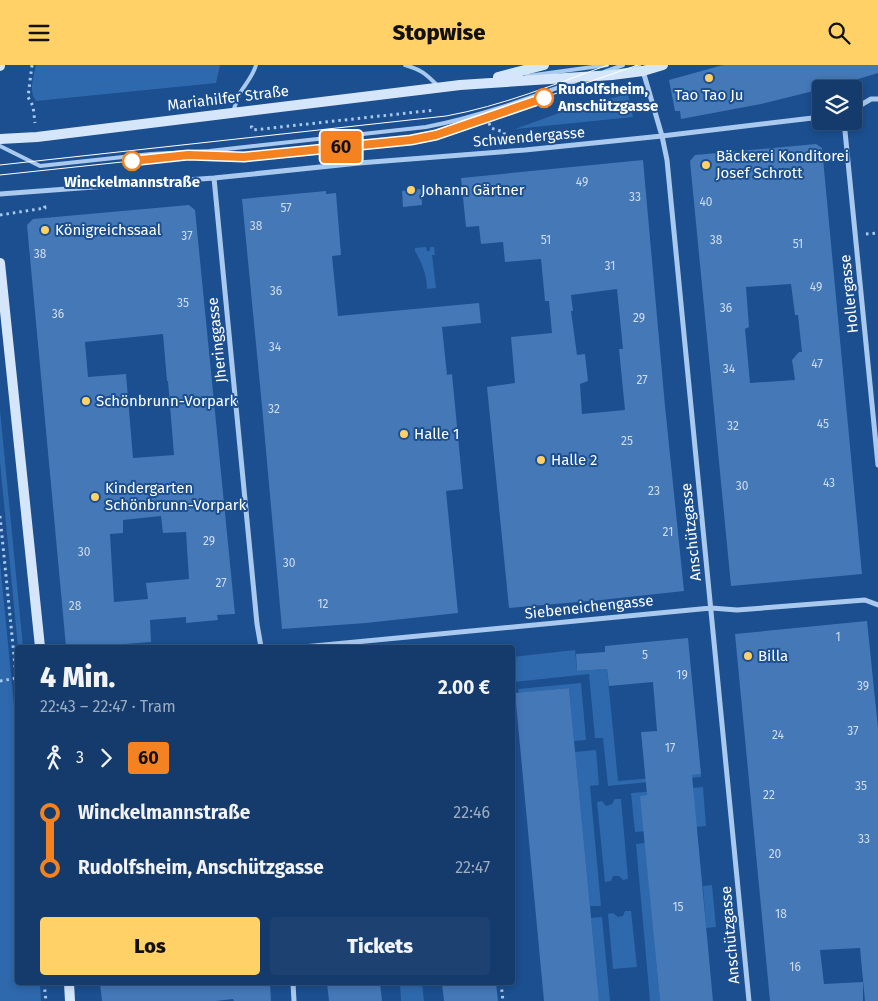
<!DOCTYPE html>
<html lang="de">
<meta charset="utf-8">
<style>
:root{--surface:#143b6b;--page:#1d4271;--text:#f1f3f6;--muted:#9dadc1;--line:#33557e;--accent:#ffd166}
body{margin:0;font-family:"Fira Sans",sans-serif;background:var(--page);color:var(--text);height:100vh;display:flex;flex-direction:column;font-size:19px;white-space:nowrap}
*{box-sizing:border-box;margin:0}
p{font-size:16px;color:var(--muted)}
.icon{flex:none;width:28px;height:28px;fill:none;stroke:currentColor;stroke-width:2;stroke-linecap:round;stroke-linejoin:round}
.map{position:relative;flex:1;overflow:hidden}
.sheet{position:absolute;left:15px;top:580px;width:500px;height:340px;display:flex;flex-direction:column;background:var(--surface);border-radius:5px;box-shadow:0 2px 8px #0003,0 0 0 1px var(--line)}
.sheet>*{flex:none}
.badge{padding:0 10px;border-radius:4px;font-size:18px;line-height:32px}
.controls{position:absolute;left:812px;top:15px;display:grid;gap:10px}
.controls a{display:grid;place-items:center;width:50px;height:50px;border-radius:5px;background:var(--surface);box-shadow:0 2px 8px #0003,0 0 0 1px var(--line);font-size:25px}
.map>.badge{position:absolute;translate:-50% -50%;box-shadow:0 0 0 2px #fff}
.legs{display:flex;align-items:center;gap:8px;height:55px;padding:0 25px;font-size:16px}
.legs p{margin-inline-start:auto}
.headline{display:flex;align-items:center;justify-content:space-between;height:85px;padding:0 25px}
h1{font-size:28px;font-weight:800;line-height:38px}
.action{display:flex;gap:10px;margin-top:auto;padding:10px 25px}
.action a{flex:1;height:58px;border-radius:5px;background:var(--accent);color:#111;font-size:20px;font-weight:800;line-height:58px;text-align:center}
.action a+a{background:var(--page);color:var(--text)}
ul{padding:0 25px;list-style:none}
li{display:flex;align-items:center;gap:18px;height:55px;font-size:19px}
li i{display:grid;place-items:center;width:8px;height:100%;margin:0 6px;background:currentColor}
li i::after{content:'';width:12px;height:12px;margin:-6px;border:4px solid;border-radius:50%;background:var(--surface)}
li p{margin-inline-start:auto}
li:first-child i{background:linear-gradient(#0000 50%,currentColor 0)}
li:last-child i{background:linear-gradient(currentColor 50%,#0000 0)}
header{display:flex;justify-content:space-between;align-items:center;height:65px;padding:0 25px;background:var(--accent);color:#111;font-size:22px;font-weight:800}
.map>svg:first-child{display:block}
</style>
<header><svg class="icon" aria-label="menu" viewBox="0 0 24 24"><path d="M4 6h16M4 12h16M4 18h16"/></svg>Stopwise<svg class="icon" aria-label="search" viewBox="0 0 24 24"><circle cx="10" cy="10" r="6"/><path d="M15 15l6 6"/></svg></header>
<div class="map">
<svg width="878" height="936" viewBox="0 0 878 936">
<rect width="100%" height="100%" fill="#1b4f8f"/>
<path fill="#2e69ad" d="M36,0H220L216,18L36,36C28,27 34,11 36,0Z
M628,29L633,52L515,64L573,43Z
M426,182L427,186H430V182H434L435,190H432L436,223L427,224C427,210 422,198 415,186V183Z
M0,345L23,582H18L0,397Z
M0,497L18,681V918H40L41,936H0Z
M575,585L577,606L607,604L618,716L701,709V712L608,721L603,673H595L589,609L514,617L512,592Z
M581,618L586,675L574,676L569,623L519,628L518,624Z
M596,685L599,720L590,721L601,841H590L575,687Z
M703,722L706,761L635,767L631,728Z
M615,734H621L628,814L623,815L619,811H613L611,816L605,817L597,737L602,736L606,741L612,739Z
M645,778L660,936H650L636,779Z
M712,820L716,862L706,863L703,821Z
M625,846H631L637,902L613,904L608,849L613,848L618,852L623,851Z
M602,852L610,936H599L591,853Z
M400,918H422L424,936H401Z"/>
<path fill="#4478b7" fill-rule="evenodd" d="M723,0H878V8L842,19L761,39L681,54L680,46H675L669,15Z
M816,79L822,83L862,509L731,521L690,96L695,90ZM791,219L795,250H798L802,287H799L792,295L795,315L750,318L745,264L749,262L746,222Z
M643,95L665,341L684,526L601,535L509,543L487,322L515,318L511,272L552,268L549,236H545L541,194L505,197L503,177L481,179L479,161L466,162L461,113ZM617,224L623,284H619L625,345L582,349L580,319L588,316L585,289L577,290L571,246H573L571,230Z
M421,124L422,140L403,142L402,126Z
M326,126V129L336,128L341,190L332,191L338,251L479,238L481,258L442,262L447,310L452,309L463,424L446,426L458,548L366,558L282,564L262,341L242,134Z
M189,140L195,145L235,549L217,550L218,555L186,558V552L150,555L151,577L87,582H66L27,160L33,154ZM163,269L167,316H168L174,390L133,393L126,309L88,312L85,277ZM161,451L163,468L186,467L189,514L146,518L148,534L114,537L110,469L123,468V455Z
M867,556L878,663V936H865L860,883L820,885L824,919L863,917V936H770L735,569Z
M688,573L701,709L692,710L713,936H660L640,731L647,730L641,667L657,666L653,617L609,621L607,604L577,606L576,589L605,587V581Z
M569,623L590,841L599,936H544L515,628Z
M100,918H270L271,936H234L233,934L216,936H102Z
M327,918H380L382,936H329Z
M442,918H496L498,936H444Z"/>
<g fill="none" stroke-linecap="round" stroke-linejoin="round">
<path stroke="#a9c9ee" stroke-width="3" stroke-dasharray="2.5 4" stroke-linecap="butt" d="M32,0L28,32L33,41L35,58
M489,58L491,63L504,67L505,72
M250,62H252L253,65L435,45
M0,150L45,143L44,138
M866,169L878,168
M0,451L18,631
M0,616L17,613
M44,918L46,936
M501,918L503,936"/>
<path stroke="#a9c9ee" stroke-width="4" d="M405,0C422,5 426,9 438,21
M604,7L623,0
M527,11L607,0
M233,47C235,41 237,34 240,28C246,18 253,11 256,0
M0,81L40,101L151,89L209,86L426,62C478,52 527,34 576,16"/>
<path stroke="#a9c9ee" stroke-width="5" d="M637,0L643,6L662,71L667,95L749,936
M854,44L871,34H878
M844,56L878,400
M214,113L257,559L261,582
M0,129L214,113L359,98L525,85L662,71L821,52
M303,582L711,543L737,545L865,535L878,540
M293,918L294,936"/>
<path stroke="#d6e6fa" stroke-width="10" d="M0,1V0
M498,12L544,0
M0,74L37,72L460,20L612,10L643,6L663,0
M0,198L40,582
M69,918L70,936"/>
<path stroke="#fff" stroke-width="1" d="M0,100L446,51C502,41 555,19 608,0
M0,110L169,92L188,91L244,92L411,75L436,70L638,0"/>
</g>
<g fill="none" stroke-linecap="round" stroke-linejoin="round">
<g stroke="#fff" stroke-width="11">
<path id="line-1" d="M132,96L188,90L244,92L411,75L436,70L544,33"/>
</g>
<use href="#line-1" stroke="#f58220" stroke-width="8"/>
</g>
<g fill="#ffd166" stroke="#1b4f8f" stroke-width="2">
<circle cx="709" cy="13" r="5"/>
<circle cx="706" cy="100" r="5"/>
<circle cx="411" cy="125" r="5"/>
<circle cx="45" cy="165" r="5"/>
<circle cx="86" cy="336" r="5"/>
<circle cx="404" cy="369" r="5"/>
<circle cx="541" cy="395" r="5"/>
<circle cx="95" cy="432" r="5"/>
<circle cx="748" cy="591" r="5"/>
</g>
<g fill="#fff" stroke="#f58220" stroke-width="2.5">
<circle cx="544" cy="33" r="9"/>
<circle cx="132" cy="96" r="9"/>
</g>
<g text-anchor="middle" stroke-width="4" stroke-linejoin="round" paint-order="stroke">
<g font-size="12" fill="#d0dded">
<text x="582" y="121">49</text>
<text x="635" y="136">33</text>
<text x="706" y="141">40</text>
<text x="286" y="147">57</text>
<text x="256" y="165">38</text>
<text x="187" y="175">37</text>
<text x="546" y="179">51</text>
<text x="716" y="179">38</text>
<text x="798" y="183">51</text>
<text x="40" y="193">38</text>
<text x="610" y="205">31</text>
<text x="816" y="226">49</text>
<text x="276" y="230">36</text>
<text x="183" y="242">35</text>
<text x="726" y="247">36</text>
<text x="58" y="253">36</text>
<text x="639" y="257">29</text>
<text x="275" y="286">34</text>
<text x="817" y="303">47</text>
<text x="729" y="308">34</text>
<text x="642" y="319">27</text>
<text x="274" y="348">32</text>
<text x="823" y="363">45</text>
<text x="733" y="365">32</text>
<text x="627" y="380">25</text>
<text x="829" y="422">43</text>
<text x="742" y="425">30</text>
<text x="654" y="430">23</text>
<text x="668" y="471">21</text>
<text x="209" y="480">29</text>
<text x="84" y="491">30</text>
<text x="289" y="502">30</text>
<text x="221" y="522">27</text>
<text x="323" y="543">12</text>
<text x="75" y="545">28</text>
<text x="838" y="576">1</text>
<text x="645" y="594">5</text>
<text x="682" y="614">19</text>
<text x="863" y="625">39</text>
<text x="853" y="670">37</text>
<text x="778" y="674">24</text>
<text x="670" y="687">17</text>
<text x="861" y="725">35</text>
<text x="769" y="734">22</text>
<text x="864" y="778">33</text>
<text x="775" y="793">20</text>
<text x="678" y="846">15</text>
<text x="781" y="853">18</text>
<text x="795" y="906">16</text>
</g>
<g font-size="15" font-weight="bold" fill="#fff" stroke="#1b4f8f" text-anchor="start">
<text x="558" y="29">Rudolfsheim,<tspan x="558" dy="17">Anschützgasse</tspan></text>
<text x="132" y="122" text-anchor="middle">Winckelmannstraße</text>
</g>
<g font-size="15" fill="#fff" stroke="#1b4f8f" text-anchor="start">
<text x="709" y="35" text-anchor="middle">Tao Tao Ju</text>
<text x="716" y="96">Bäckerei Konditorei<tspan x="716" dy="17">Josef Schrott</tspan></text>
<text x="421" y="130">Johann Gärtner</text>
<text x="55" y="170">Königreichssaal</text>
<text x="96" y="341">Schönbrunn-Vorpark</text>
<text x="414" y="374">Halle 1</text>
<text x="551" y="400">Halle 2</text>
<text x="105" y="428">Kindergarten<tspan x="105" dy="17">Schönbrunn-Vorpark</tspan></text>
<text x="758" y="596">Billa</text>
</g>
<g font-size="15" fill="#fff" stroke="#1b4f8f">
<text transform="translate(228 33) rotate(-7)" y="5">Mariahilfer Straße</text>
<text transform="translate(529 72) rotate(-5)" y="5">Schwendergasse</text>
<text transform="translate(849 229) rotate(-96)" y="5">Hollergasse</text>
<text transform="translate(217 275) rotate(-96)" y="5">Jheringgasse</text>
<text transform="translate(691 467) rotate(-96)" y="5">Anschützgasse</text>
<text transform="translate(589 542) rotate(-6)" y="5">Siebeneichengasse</text>
<text transform="translate(730 870) rotate(-95)" y="5">Anschützgasse</text>
</g>
</g>
</svg>
<div class="controls">
<a><svg class="icon" aria-label="layers" viewBox="0 0 24 24"><path d="M12 4l9 5-9 5-9-5zM3 14l9 5 9-5"/></svg></a>
</div>
<b class="badge" style="left:341px;top:82px;background:#f58220;color:#111">60</b>
<section class="sheet">
<div class="headline"><div><h1>4 Min.</h1><p>22:43 – 22:47 · Tram</p></div><b>2.00 €</b></div>
<div class="legs"><svg class="icon" aria-label="walk" viewBox="0 0 24 24"><circle cx="13" cy="4" r="2"/><path d="M13 8l-2 6 4 7M11 14l-3 7M7 12l3-4h3l4 4"/></svg>3<svg class="icon" aria-label="forward" viewBox="0 0 24 24"><path d="M9 5l7 7-7 7"/></svg><b class="badge" style="background:#f58220;color:#111">60</b></div>
<ul>
<li><i style="color:#f58220"></i><b>Winckelmannstraße</b><p>22:46</p></li>
<li><i style="color:#f58220"></i><b>Rudolfsheim, Anschützgasse</b><p>22:47</p></li>
</ul>
<div class="action"><a>Los</a><a>Tickets</a></div>
</section>
</div>
